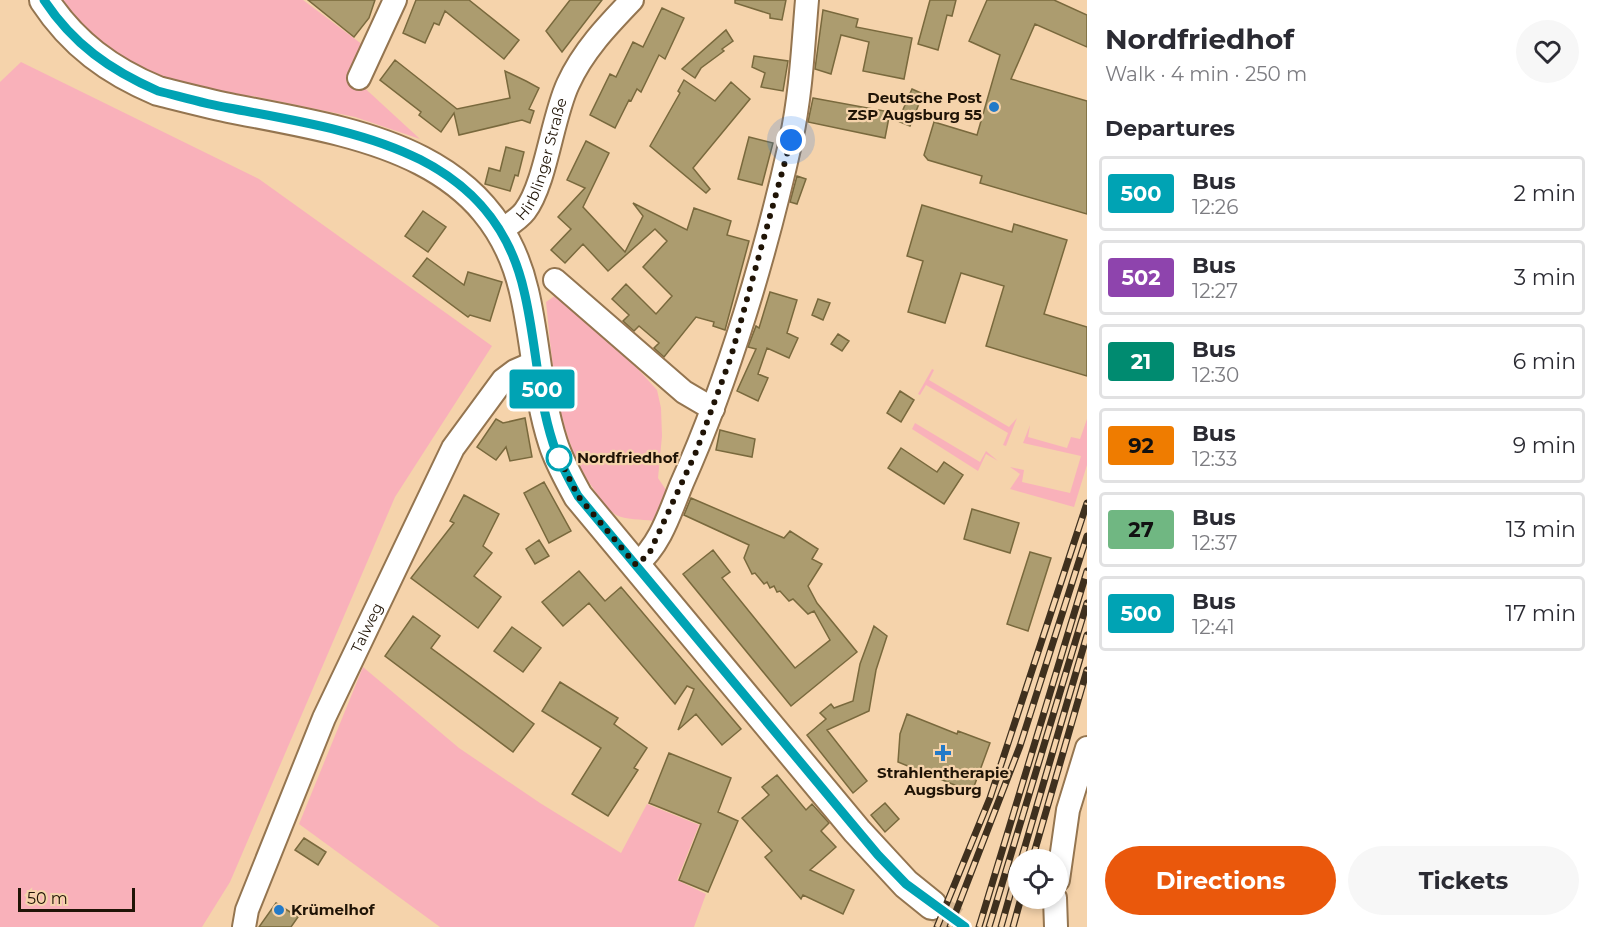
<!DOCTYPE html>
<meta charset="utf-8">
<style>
:root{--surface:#fff;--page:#f7f7f7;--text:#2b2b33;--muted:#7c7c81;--line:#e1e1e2;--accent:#ea580c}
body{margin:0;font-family:Montserrat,sans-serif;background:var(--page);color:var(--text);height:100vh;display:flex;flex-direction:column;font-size:22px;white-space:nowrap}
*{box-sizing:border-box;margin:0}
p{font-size:20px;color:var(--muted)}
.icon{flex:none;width:33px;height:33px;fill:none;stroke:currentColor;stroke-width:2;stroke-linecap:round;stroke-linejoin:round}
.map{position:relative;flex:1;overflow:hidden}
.drawer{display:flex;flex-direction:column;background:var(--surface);width:510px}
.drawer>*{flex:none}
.badge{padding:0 12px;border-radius:4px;font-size:21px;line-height:39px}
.buttons{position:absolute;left:1008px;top:849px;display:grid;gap:12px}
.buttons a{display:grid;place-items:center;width:60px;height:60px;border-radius:50%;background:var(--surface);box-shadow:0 3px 9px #0003;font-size:30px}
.scale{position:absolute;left:18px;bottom:15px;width:117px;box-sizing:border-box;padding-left:6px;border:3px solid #201406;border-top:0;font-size:16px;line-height:21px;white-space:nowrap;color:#201406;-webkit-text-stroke:4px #f5d3ab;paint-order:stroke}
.you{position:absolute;width:30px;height:30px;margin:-15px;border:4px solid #fff;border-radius:50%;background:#1a73e8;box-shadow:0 0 0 9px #1a73e833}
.map>.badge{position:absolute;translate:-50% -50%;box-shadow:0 0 0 3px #fff}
h2{padding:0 18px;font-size:22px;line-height:54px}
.round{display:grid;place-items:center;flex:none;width:63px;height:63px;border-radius:32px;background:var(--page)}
.headline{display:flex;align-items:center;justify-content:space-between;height:102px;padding:0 18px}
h1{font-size:28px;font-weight:700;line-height:45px}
.primary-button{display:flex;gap:12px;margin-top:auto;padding:12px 18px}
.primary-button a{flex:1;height:69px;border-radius:36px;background:var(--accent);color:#fff;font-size:24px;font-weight:700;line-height:69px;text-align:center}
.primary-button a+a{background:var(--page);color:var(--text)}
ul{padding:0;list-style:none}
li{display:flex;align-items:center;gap:18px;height:75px;margin:0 12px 9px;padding:0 6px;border:3px solid var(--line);border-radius:6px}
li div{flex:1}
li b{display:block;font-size:22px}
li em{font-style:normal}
li .badge{min-width:66px;font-weight:700;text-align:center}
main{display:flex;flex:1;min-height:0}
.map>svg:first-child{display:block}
</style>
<main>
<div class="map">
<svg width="1087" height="927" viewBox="0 0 1087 927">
<rect width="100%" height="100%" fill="#f5d3ab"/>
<path fill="#f9b1ba" d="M58,0H303L367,48L357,81L420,139L355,117L253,96L226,95L163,77L107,50L65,10Z
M21,62L259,179L492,346L395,497L230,882L202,927H0V82Z
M559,293L581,312L578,316L636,367L657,390L661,408L662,436L658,478L666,490L653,521C642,519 625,520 616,515C607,509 601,500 595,491C556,437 553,367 546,302Z
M932,369L934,370L929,380L1009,427L1017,418L1006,446L1003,445L1008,433L926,385L920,395L918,394Z
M1087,419V465L1074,507L1010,489L1020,474L1010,467L1024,470L1022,482L1070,493L1081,456L1023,443L1030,425L1028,437L1067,448L1071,437L1080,439Z
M915,423L980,462L986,451L998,461L986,454L978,471L912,429Z
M363,667L459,748L540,803L621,853L647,804L699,825L677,880L706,894L694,927H440L299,824Z"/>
<path fill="#ac9c6f" stroke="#79693d" stroke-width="1.5" d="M308,0H375L369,18L354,37Z
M416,0H469L519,40L504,59L445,11L439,25L434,23L425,43L403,33Z
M570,0H602L562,52L546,31Z
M735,0H786L782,20L770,18V14L735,3Z
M930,0H956L952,16L947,15L938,50L918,44Z
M987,0H1054L1087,15V47L1035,24L1011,79L1087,101V214L980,183L982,176L928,160L924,155L934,122L977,135L1000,55L969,41Z
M662,8L684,18L665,59L659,55L641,92L637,89L631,101L629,100L615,128L590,115L610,74L616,77L633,42L643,47Z
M823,10L858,19L856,27L912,38L904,79L863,71L869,42L841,35L831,74L815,69Z
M726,30L733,41L722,49L724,51L701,68L695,78L682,69Z
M754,56L788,61L783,91L761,87L765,73L752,67Z
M395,60L457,109L510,98L505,71L526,81L539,88L529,109L534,111L530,123L522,120L459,135L454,113L441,132L419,115L421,112L380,80Z
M684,80L715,101L731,82L750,99L693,168L710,189L706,193L650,146L680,93L678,91Z
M912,89L923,94L910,126L898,121Z
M813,98L890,112L885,138L808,122Z
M749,137L773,143L762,185L738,179Z
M586,141L609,153L583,207L625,252L643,216L633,203L687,230L694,208L731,221L727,235L749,241L725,330L713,326L714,322L696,317L664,357L654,348L659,343L639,326L634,331L623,321L629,315L612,299L626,284L656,314L672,296L643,267L667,241L655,229L608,271L583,244L565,263L551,250L571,229L558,217L585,188L567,180Z
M506,147L524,152L518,176L515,175L510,191L485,184L489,168L500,171Z
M797,176L806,179L797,204L790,202Z
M922,205L1012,232L1014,224L1067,240L1044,314L1087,327V376L986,346L1004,286L961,273L945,323L908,312L923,261L907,256Z
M423,211L446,227L428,252L405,236Z
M427,258L464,285L468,272L502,282L490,321L470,315L468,317L413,276Z
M770,292L797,300L787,333L798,338L789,358L767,348L758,374L768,378L758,401L737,391L756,349L748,347L756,326L759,328Z
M818,299L830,303L823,320L812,315Z
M838,334L849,341L842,351L831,344Z
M900,391L914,400L901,422L887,413Z
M525,418L532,457L510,461L506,447L496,460L477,447L496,419L503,423Z
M720,430L755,439L752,457L716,450Z
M901,448L937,472L944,462L963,475L944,504L888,468Z
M544,482L571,531L549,543L524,493Z
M464,495L499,514L483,546L492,553L474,576L501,597L478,628L411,578L454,523L450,521Z
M691,498L784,538L790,531L818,549L812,559L822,564L808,586L817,603L857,652L791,706L683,574L713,550L730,572L722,578L795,668L830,640L814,611L808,614L793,599L789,601L780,591L777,592L774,586L770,588L767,582L764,584L755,573L752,574L744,558L749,545L684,515Z
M972,509L1019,523L1010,553L964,539Z
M539,540L549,556L535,564L526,549Z
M1030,552L1051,558L1028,631L1007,624Z
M579,571L605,601L621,587L741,729L722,745L696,714L678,730L694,689L687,686L675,704L589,603L563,626L542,602Z
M413,616L440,636L431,648L534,724L513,752L385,656Z
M874,626L887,636L876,670L869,711L827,730L867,781L853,793L807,735L826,719L820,713L831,704L834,708L853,701L860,664Z
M512,627L541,648L523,672L494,651Z
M560,682L618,718L614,724L647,748L634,768L638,770L608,816L572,794L601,748L542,711Z
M907,714L957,734L958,731L990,743L972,792L898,762L900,734Z
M669,753L731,778L718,812L738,821L708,892L679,880L701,824L649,803Z
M777,775L806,810L812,804L829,823L821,831L836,847L810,870L854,890L843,914L803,895L801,899L765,857L772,851L742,818L769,795L762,787Z
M885,803L899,819L885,832L871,815Z
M304,838L326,852L318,865L295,850Z
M276,903L298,917L291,927H259Z"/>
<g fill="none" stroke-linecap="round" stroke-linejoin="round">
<path stroke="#d5b692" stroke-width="28" stroke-dasharray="28 14" stroke-linecap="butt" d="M932,905L965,927"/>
<g stroke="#947550" stroke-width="26">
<g id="minor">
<path d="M359,78L395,0"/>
<path id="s1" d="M500,231C509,225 519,219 525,211C546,183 552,118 568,84C583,51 607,26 632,0"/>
<path d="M555,280L684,392L713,409"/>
<path d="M636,565C661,544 670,512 682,483C729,378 766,253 791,140C801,94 803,47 807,0"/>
<path d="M1058,880L1068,810L1087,748"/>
<path d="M1055,898L1056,927"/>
<path id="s2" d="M244,927L247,910L324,718L453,448L503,380L515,371L538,361"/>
</g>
</g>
<g stroke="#947550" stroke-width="32">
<path id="major" d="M44,0C73,44 110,71 158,91C182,97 205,103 229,108C350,132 491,148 524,291C536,341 537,394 553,443C559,462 569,479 578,496L857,831L906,884L932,905"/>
</g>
<use href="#minor" stroke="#fff" stroke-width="22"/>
<use href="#major" stroke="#fff" stroke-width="28"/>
<g stroke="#3f301e" stroke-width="7">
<path id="rail" d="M1021,860L1087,635
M1032,860L1087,670
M937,927L990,798L1087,503
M950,927L1020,746L1087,536
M979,927L1087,571
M989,927L1087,603
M1001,927L1018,867
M1013,927L1021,898"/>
</g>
<use href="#rail" stroke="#f5d3ab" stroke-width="4.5" stroke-dasharray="14" stroke-linecap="butt"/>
</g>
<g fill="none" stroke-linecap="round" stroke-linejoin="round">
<g stroke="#fff" stroke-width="14">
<path id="line" d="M44,0C73,44 110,70 158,91C182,97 205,104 229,108C349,131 492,148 524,291C536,340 537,394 553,443C559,462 569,479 578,496L878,855L906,884L965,927"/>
</g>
<use href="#line" stroke="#00a3b4" stroke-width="9"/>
<path stroke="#201406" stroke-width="6" stroke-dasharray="0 10.8" d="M559,458L557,454L578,496L636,565L649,554L696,452L731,357L791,140"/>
</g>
<g fill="#237ac8" stroke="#f5d3ab" stroke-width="2">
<circle cx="994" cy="107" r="6"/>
<path d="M940 744h6v6h6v6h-6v6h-6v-6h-6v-6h6z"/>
<circle cx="279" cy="910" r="6"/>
</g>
<circle fill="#fff" stroke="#00a3b4" stroke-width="3" cx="559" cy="458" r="12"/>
<g text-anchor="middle" stroke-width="4.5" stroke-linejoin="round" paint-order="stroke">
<g font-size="15" font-weight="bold" fill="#201406" stroke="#f5d3ab" text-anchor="end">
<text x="982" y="103">Deutsche Post<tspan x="982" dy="17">ZSP Augsburg 55</tspan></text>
<text x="943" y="778" text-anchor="middle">Strahlentherapie<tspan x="943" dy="17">Augsburg</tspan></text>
<text x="291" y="915" text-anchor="start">Krümelhof</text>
</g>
<g font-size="15" fill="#201406" stroke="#f5d3ab">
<text dy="5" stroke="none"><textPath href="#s1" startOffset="87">Hirblinger Straße</textPath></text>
<text dy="5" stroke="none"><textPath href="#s2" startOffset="324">Talweg</textPath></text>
</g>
<g font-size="15" font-weight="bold" fill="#201406" stroke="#f5d3ab" text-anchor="start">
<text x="577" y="463">Nordfriedhof</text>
</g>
</g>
</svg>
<div class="buttons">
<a><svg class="icon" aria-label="locate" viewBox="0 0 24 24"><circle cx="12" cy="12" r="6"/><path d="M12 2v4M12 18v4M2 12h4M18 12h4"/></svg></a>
</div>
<div class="scale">50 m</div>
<div class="you" style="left:791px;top:140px"></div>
<b class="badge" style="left:542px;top:389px;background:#00a3b4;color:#fff">500</b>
</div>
<section class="drawer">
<div class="headline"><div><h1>Nordfriedhof</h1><p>Walk · 4 min · 250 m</p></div><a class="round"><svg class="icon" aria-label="heart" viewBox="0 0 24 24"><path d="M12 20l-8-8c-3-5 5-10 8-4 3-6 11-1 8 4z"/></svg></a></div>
<h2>Departures</h2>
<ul>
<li><span class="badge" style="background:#00a3b4;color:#fff">500</span><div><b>Bus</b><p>12:26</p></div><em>2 min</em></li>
<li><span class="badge" style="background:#8e44ad;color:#fff">502</span><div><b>Bus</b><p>12:27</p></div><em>3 min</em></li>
<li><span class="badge" style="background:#008b70;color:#fff">21</span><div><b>Bus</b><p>12:30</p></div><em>6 min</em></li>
<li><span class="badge" style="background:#ef7c00;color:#111">92</span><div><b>Bus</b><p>12:33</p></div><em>9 min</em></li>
<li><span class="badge" style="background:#70b782;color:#111">27</span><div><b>Bus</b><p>12:37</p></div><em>13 min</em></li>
<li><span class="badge" style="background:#00a3b4;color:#fff">500</span><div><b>Bus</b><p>12:41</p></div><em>17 min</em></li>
</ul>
<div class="primary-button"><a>Directions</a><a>Tickets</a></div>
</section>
</main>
